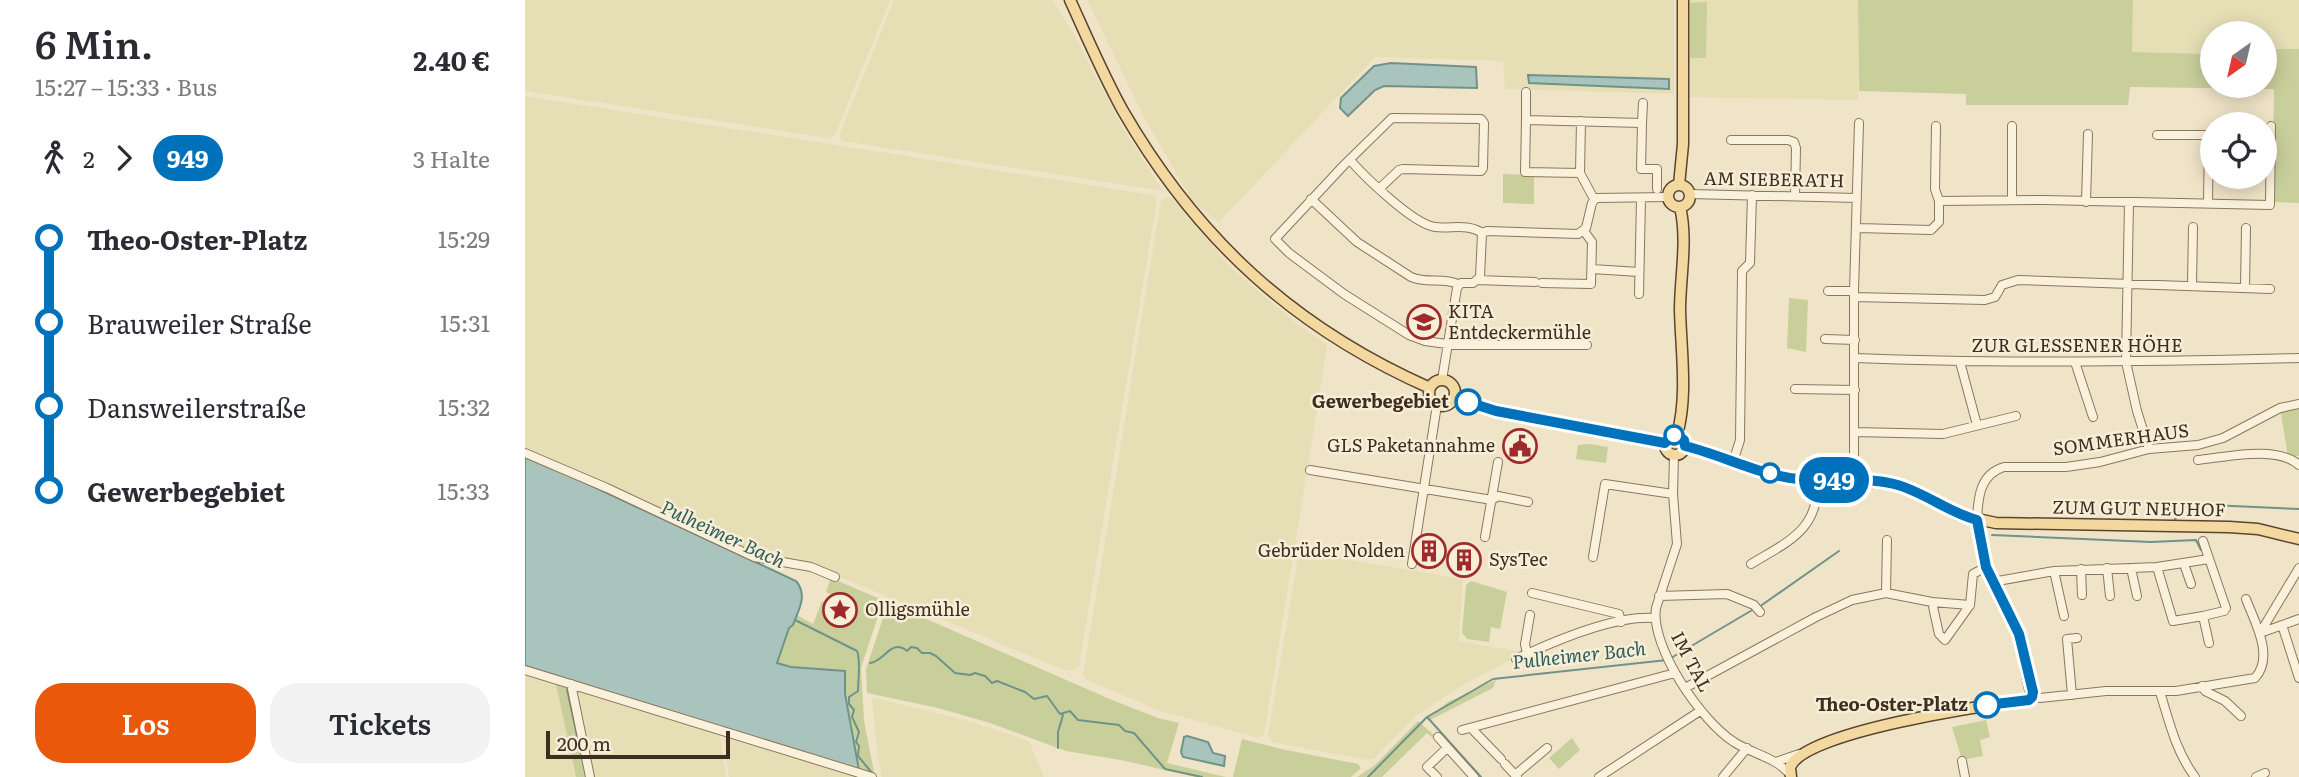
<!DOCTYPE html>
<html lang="de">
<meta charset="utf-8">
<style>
:root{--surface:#fff;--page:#f2f2f3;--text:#2b2b33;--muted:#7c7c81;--accent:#ea580c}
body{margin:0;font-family:Literata,serif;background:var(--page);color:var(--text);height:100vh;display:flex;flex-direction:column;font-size:26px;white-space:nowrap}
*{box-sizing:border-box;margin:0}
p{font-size:23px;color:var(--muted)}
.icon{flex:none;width:38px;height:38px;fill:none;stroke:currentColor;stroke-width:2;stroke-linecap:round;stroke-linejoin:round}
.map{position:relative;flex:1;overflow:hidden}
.sheet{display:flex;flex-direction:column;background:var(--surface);width:525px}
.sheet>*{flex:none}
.badge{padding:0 14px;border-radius:23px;font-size:24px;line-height:46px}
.needle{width:46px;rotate:214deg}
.fabs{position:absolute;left:1675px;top:21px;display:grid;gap:14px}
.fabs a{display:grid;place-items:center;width:77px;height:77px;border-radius:50%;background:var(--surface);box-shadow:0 4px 18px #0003;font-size:35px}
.scale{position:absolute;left:21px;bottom:18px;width:184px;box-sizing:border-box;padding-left:7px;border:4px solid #3d2e20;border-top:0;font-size:19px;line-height:24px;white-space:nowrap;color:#3d2e20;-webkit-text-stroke:5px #f7eed8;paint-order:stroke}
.map>.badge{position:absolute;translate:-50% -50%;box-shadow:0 0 0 4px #fff}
.legs{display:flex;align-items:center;gap:10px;height:77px;padding:0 35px;font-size:23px}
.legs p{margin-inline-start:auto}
.headline{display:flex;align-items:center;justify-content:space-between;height:119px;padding:0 35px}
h1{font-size:38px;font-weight:600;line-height:52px}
.primary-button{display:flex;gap:14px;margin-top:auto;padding:14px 35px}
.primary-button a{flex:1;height:80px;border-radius:28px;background:var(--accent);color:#fff;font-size:28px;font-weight:600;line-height:80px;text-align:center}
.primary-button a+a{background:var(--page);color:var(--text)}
ul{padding:0 35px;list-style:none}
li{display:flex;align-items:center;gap:24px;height:84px;font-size:26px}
li i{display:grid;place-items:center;width:10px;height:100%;margin:0 9px;background:currentColor}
li i::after{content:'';width:18px;height:18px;margin:-9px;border:5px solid;border-radius:50%;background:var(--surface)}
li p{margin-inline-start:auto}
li:first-child i{background:linear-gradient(#0000 50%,currentColor 0)}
li:last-child i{background:linear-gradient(currentColor 50%,#0000 0)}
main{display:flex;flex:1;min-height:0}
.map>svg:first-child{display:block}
</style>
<main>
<section class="sheet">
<div class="headline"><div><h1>6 Min.</h1><p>15:27 – 15:33 · Bus</p></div><b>2.40 €</b></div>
<div class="legs"><svg class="icon" aria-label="walk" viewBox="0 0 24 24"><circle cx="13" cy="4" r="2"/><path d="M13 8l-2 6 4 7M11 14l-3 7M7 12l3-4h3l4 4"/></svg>2<svg class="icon" aria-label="forward" viewBox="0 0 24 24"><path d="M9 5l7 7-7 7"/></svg><b class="badge" style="background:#0072bc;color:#fff">949</b><p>3 Halte</p></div>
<ul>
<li><i style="color:#0072bc"></i><b>Theo-Oster-Platz</b><p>15:29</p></li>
<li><i style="color:#0072bc"></i><span>Brauweiler Straße</span><p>15:31</p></li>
<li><i style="color:#0072bc"></i><span>Dansweilerstraße</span><p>15:32</p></li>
<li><i style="color:#0072bc"></i><b>Gewerbegebiet</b><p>15:33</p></li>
</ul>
<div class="primary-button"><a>Los</a><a>Tickets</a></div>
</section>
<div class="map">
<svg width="1774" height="777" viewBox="0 0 1774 777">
<rect width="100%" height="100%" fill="#f0e4c8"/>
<path fill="#e6deb5" d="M0,0H365L310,135L303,138L0,91Z
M369,0H527L546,29L596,125L638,191L317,141L314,136Z
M562,0H1149V94L980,89L978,61L850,57L694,222L668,202L619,117Z
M1162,0H1333V100L1162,97Z
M1608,0H1774V49H1751L1750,54H1740V33H1687V54L1607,52Z
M0,96L628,195L632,200L554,667L545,671L536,669L282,563L231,555L0,451Z
M641,197L647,198L705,267L772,324L801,344L802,348L739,735L734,738L635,711L562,680L558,674L636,201Z
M778,552L938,579L934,641L1000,653L944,681L892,715L850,758L842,760L747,742L743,736L773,556Z
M0,671L30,680L51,777H0Z
M53,688L190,730L195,736L201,777H68L49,691Z
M347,698L413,713L463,727L504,741L519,777H357L352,751Z
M203,734L337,777H204L199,737Z"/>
<path fill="#c9cf9b" d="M1333,0H1608L1607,52L1687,54V86H1740V54H1750V49H1774V203L1747,202L1749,89L1605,87L1603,105H1441V94L1334,91Z
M1182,2L1181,58H1165V3Z
M978,174L1009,175V204L978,203Z
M1264,298L1283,300L1281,352L1262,348Z
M1774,404V456L1763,457L1755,408Z
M1065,444L1083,447L1081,463L1051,459L1053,445Z
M0,464L271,581C281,593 276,602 272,615L288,624L297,601L314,608L317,599L301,592L306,578L355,599L357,604L336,668L339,721L349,772L344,773L334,770L320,694V671L266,667L182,640Z
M946,581L982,592L975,629L966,627L964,642L942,639L937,633L941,585Z
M367,604L587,700L633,718L654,723L642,763L701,777H670L596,760L541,751L465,723L413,708L342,693L341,669L362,606Z
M30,680L43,685L63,777H51Z
M971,680L968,688L903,721L902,719L923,702Z
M1461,720L1465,737L1455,740L1458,756L1437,760L1427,727Z
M893,721L911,737L909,739L902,733L857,777H832L850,765Z
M1047,738L1055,750L1034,769L1024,758Z
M717,739L761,750L833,764L836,768L826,777H708Z"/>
<path fill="#a9c4bc" stroke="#6f938a" stroke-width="2" d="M866,63L951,67L952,88L859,86L850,90L823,116L815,108L816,98L849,66Z
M1003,75L1144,79V89L1004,83Z
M0,455L271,581C283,595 274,609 268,625L264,628L252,663L266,667L320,671V694L334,770L0,666Z
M662,736L683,742L688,753L700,756L699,766L658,757L656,752L659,737Z"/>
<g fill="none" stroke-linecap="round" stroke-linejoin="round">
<path stroke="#6f938a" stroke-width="2" d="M1650,519L1663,504L1774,509
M1467,535L1626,542L1671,540L1676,550
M1234,607L1314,551
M270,620L332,651C336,660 333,680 333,691L324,697V704L329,710L327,717L334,732L331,742L334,746L333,756L347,773
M1146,658L1229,609
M345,663C360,661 366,638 382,651L386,647L392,648L397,653H405L411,656L430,673L445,675L450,673L460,676L467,683L472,681L500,692L509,699L522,696L535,714L545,711L553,720L594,725L600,731L609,733L640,769L677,777
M42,689L57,759
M903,718L956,777
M533,748V732L538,715
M843,777L902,717L968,679L1142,660"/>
<g stroke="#8d765c" stroke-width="10">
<path id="minor" d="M1001,120V92
M1056,121L1055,173L1000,172L1001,120L1117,123L1116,169H1132V189
M1117,123L1118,103
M1411,126L1410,189L1414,201
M1632,135H1687
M1206,140H1263L1269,142L1271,148L1270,196
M825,160C840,177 888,224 910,227C926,229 943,223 957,233
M1055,173L1069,199
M854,189L874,170L878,169L956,171L958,168L959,123L956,119L867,118L819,165L750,239L764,253L819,294L884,335L900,341L929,345H1062
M1165,194L1332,198
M786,199L832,242L886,277C901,284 918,277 933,284
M1487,200V126
M1561,202L1563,134
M1604,203L1601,362L1612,411L1624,449
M1683,203L1684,135
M1333,228L1406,230L1414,222V201L1519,200L1745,205L1746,126
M957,233L962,231L1053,234L1061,228L1067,203L1071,198L1143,197
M1067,269L1114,272
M953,280L1010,282
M1017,283L1066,284L1067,242L1059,231
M1667,285L1668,227
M1720,287L1721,228
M1303,291H1329
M1114,294L1116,199
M1329,297L1460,300L1470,297L1477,285L1493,280L1745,289
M1300,339L1330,340
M1331,358C1479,364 1626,362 1774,358
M1435,362L1452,425
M1550,362L1568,417
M917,380L932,288L936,283H948L955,277L957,233
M1270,389L1330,390
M1330,432L1418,434L1491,416
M0,453L82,488L229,557L286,567L310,577
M1149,455L1148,494L1152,544L1131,608C1125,647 1177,722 1209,742C1221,750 1236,754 1248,761C1255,764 1259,769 1265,774
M1673,460C1701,457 1752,445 1774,465
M1208,462L1215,440L1217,271L1225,263L1227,195
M785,470L967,500L973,496L1003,502
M1329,480V291L1334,123
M1452,520C1453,497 1455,474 1479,467H1541L1575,462L1624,449L1673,445L1698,438L1755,408L1774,404
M960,537L973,462
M1678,541L1701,608
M1068,557L1080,484L1148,494
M887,564L912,405
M1226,564C1262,542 1295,530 1292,480
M1659,564L1666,584
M1632,567L1648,621L1678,616L1684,643
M1582,568L1585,596
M1606,568L1612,596
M1556,569L1557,595
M1529,571L1539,616
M1467,582L1529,571L1632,567L1684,559
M1007,593L1094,614L1096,622
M1361,593L1362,540
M1134,596L1202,594L1229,605L1235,612
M1407,602L1414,634L1420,640L1445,605
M1678,616L1699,611
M1757,625L1774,678
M1735,633L1774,568
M1735,633L1774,619
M1002,654L1000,644L1005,615
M991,659C1027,642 1090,615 1129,618
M0,670L347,777
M46,684L65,777
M1677,686L1680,691L1700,701L1716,716
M1160,688L1291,617L1327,600L1361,593L1407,602L1445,605L1448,574L1461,567
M1635,692C1644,721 1651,752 1670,777
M1547,695L1542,639L1552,638
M1507,697L1515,698L1581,691H1651L1730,678C1750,656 1729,621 1721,599
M946,728L976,759
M937,730L1150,673
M913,737L949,777
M1437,761L1440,777
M1251,762L1274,754
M980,764L992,777
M990,775L1022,748
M912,777L902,767L922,748
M1074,777L1175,711
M1198,777L1222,748
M1731,777L1740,773"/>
</g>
<g stroke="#5b4430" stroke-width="13">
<path id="major" d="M545,0C562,37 578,75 598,111C672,239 769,328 905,388
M1154,185L1158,144V0
M1143 196a11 11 0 1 1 22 0a11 11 0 1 1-22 0Z
M904 393a13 13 0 1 1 26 0a13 13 0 1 1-26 0Z
M929,398L971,411L1140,443
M1152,435C1163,396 1156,351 1155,310C1155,277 1163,240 1155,207
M1140 445a10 10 0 1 1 20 0a10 10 0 1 1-20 0Z
M1160,446L1260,477L1292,480H1329L1369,484L1394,494L1434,515L1471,523L1704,527L1733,529L1774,539
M1266,777L1265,767C1280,731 1462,705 1504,700L1507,697L1494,634L1461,567L1452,520"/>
</g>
<use href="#minor" stroke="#faf1dc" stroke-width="8"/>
<use href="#major" stroke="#f3d9a0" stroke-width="10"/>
</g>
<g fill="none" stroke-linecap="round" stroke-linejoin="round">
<g stroke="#fff" stroke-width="16">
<path id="line-1" d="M943,402L971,411L1140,443L1146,436L1152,435L1159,440L1160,446C1197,455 1234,475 1273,479C1304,483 1337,476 1369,484C1398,491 1422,512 1452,520L1461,567L1494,634L1508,692L1507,697L1504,700L1462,705"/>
</g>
<use href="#line-1" stroke="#0072bc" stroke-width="10"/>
</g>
<defs>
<g id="school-ring" transform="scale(1.75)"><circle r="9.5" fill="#f7eed8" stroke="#9e2a2b" stroke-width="1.5"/><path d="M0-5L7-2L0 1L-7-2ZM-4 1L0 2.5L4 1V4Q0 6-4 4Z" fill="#9e2a2b"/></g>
<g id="civic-ring" transform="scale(1.75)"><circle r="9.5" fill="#f7eed8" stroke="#9e2a2b" stroke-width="1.5"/><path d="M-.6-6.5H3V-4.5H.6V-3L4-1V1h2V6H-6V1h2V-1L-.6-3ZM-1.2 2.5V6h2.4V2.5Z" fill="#9e2a2b"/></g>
<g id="building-ring" transform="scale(1.75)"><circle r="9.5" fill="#f7eed8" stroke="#9e2a2b" stroke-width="1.5"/><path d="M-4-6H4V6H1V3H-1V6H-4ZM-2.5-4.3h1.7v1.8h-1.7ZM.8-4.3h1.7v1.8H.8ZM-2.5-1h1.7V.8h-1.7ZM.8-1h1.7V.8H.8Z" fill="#9e2a2b"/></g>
<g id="sight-ring" transform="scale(1.75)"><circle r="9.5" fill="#f7eed8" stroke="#9e2a2b" stroke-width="1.5"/><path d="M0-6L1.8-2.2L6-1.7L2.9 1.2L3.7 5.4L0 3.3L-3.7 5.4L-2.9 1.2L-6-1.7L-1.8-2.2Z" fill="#9e2a2b"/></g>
</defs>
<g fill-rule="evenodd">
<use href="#school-ring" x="899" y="322"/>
<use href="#civic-ring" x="995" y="446"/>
<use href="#building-ring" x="904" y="551"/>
<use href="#building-ring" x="939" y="560"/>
<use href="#sight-ring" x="315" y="610"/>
</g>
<g fill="#fff" stroke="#0072bc" stroke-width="3.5">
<circle cx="943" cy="402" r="12"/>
<circle cx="1149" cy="435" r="9"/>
<circle cx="1245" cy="473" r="9"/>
<circle cx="1462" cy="705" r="12"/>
</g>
<g text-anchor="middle" stroke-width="5" stroke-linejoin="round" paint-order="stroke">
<g font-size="18" fill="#3d2e20" stroke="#f7eed8">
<text transform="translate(1249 180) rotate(1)" y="6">AM SIEBERATH</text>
<text x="1552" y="352">ZUR GLESSENER HÖHE</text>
<text transform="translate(1596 440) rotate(-8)" y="6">SOMMERHAUS</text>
<text transform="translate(1614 509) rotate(1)" y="6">ZUM GUT NEUHOF</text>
<text transform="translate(1166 662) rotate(62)" y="6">IM TAL</text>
</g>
<g font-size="18" fill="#3d2e20" stroke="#f7eed8" text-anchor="start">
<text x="923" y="318">KITA<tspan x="923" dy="21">Entdeckermühle</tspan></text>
<text x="970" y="452" text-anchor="end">GLS Paketannahme</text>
<text x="880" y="557" text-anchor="end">Gebrüder Nolden</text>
<text x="964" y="566">SysTec</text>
<text x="340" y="616">Olligsmühle</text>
</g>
<g font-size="18" font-weight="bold" fill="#3d2e20" stroke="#f7eed8" text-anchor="end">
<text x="924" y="408">Gewerbegebiet</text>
<text x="1443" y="711">Theo-Oster-Platz</text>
</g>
<g font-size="19" font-style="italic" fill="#2f5d5a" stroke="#f7eed8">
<text transform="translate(198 534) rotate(25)" y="7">Pulheimer Bach</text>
<text transform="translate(1054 655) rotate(-6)" y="7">Pulheimer Bach</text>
</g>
</g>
</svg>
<div class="fabs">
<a><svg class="needle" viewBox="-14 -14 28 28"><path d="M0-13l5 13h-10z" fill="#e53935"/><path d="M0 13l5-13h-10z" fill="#7c7c81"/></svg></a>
<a><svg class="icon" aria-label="locate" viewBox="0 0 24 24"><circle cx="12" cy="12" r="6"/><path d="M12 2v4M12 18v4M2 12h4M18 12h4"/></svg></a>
</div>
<div class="scale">200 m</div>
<b class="badge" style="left:1309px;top:480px;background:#0072bc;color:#fff">949</b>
</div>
</main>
